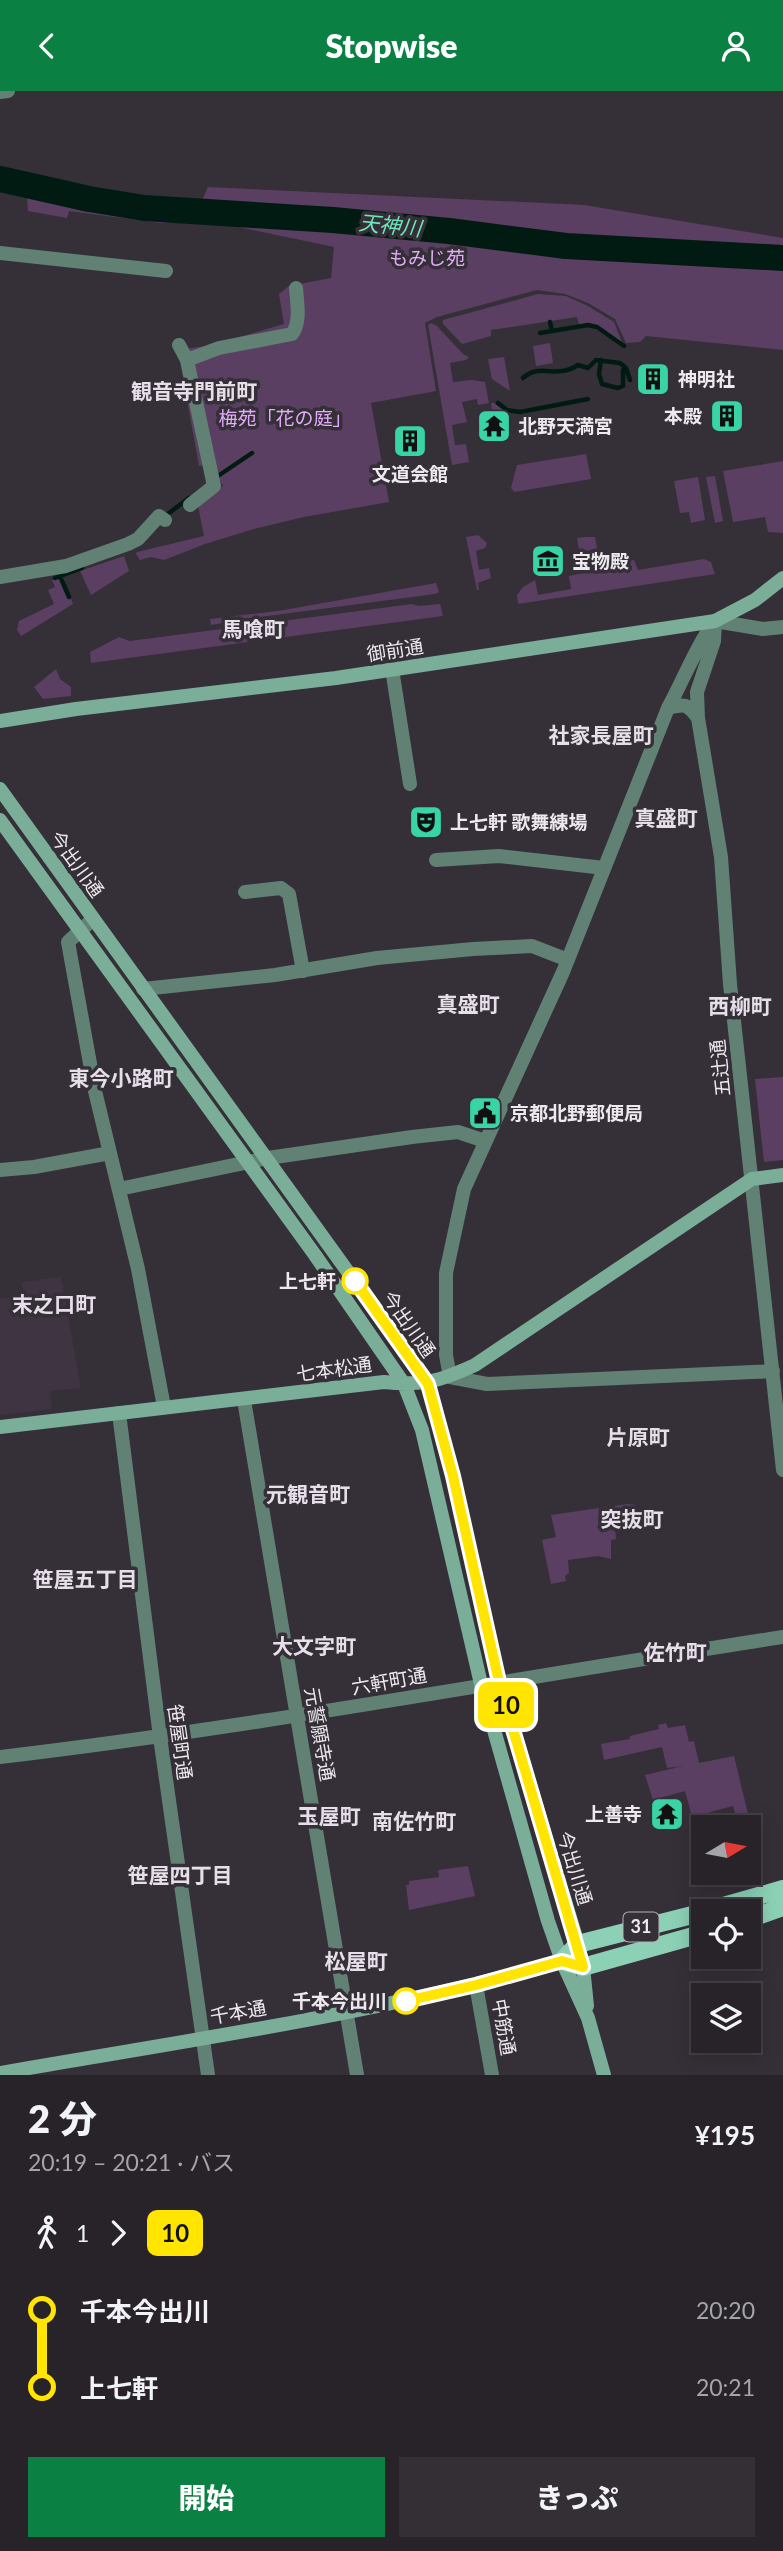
<!DOCTYPE html>
<html lang="ja">
<meta charset="utf-8">
<style>
:root{--surface:#282329;--page:#342f35;--text:#f1f3f6;--muted:#a5a4a8;--line:#444046;--accent:#0b8043}
body{margin:0;font-family:Lato,"Noto Sans JP",sans-serif;background:var(--page);color:var(--text);height:100vh;display:flex;flex-direction:column;font-size:26px;white-space:nowrap}
*{box-sizing:border-box;margin:0}
p{font-size:23px;color:var(--muted)}
.icon{flex:none;width:38px;height:38px;fill:none;stroke:currentColor;stroke-width:2;stroke-linecap:round;stroke-linejoin:round}
.map{position:relative;height:1984px;overflow:hidden}
.panel{display:flex;flex-direction:column;background:var(--surface);flex:1}
.panel>*{flex:none}
.badge{padding:0 14px;border-radius:10px;font-size:24px;line-height:46px}
.needle{width:46px;rotate:80deg}
.buttons{position:absolute;left:691px;top:1724px;display:grid;gap:14px}
.buttons a{display:grid;place-items:center;width:70px;height:70px;border-radius:0px;background:var(--surface);box-shadow:0 4px 18px #0003,0 0 0 2px var(--line);font-size:35px}
.map>.badge{position:absolute;translate:-50% -50%;box-shadow:0 0 0 4px #fff}
.legs{display:flex;align-items:center;gap:10px;height:77px;padding:0 28px;font-size:23px}
.legs p{margin-inline-start:auto}
.headline{display:flex;align-items:center;justify-content:space-between;height:119px;padding:0 28px}
h1{font-size:38px;font-weight:800;line-height:52px}
.button{display:flex;gap:14px;margin-top:auto;padding:14px 28px}
.button a{flex:1;height:80px;border-radius:0px;background:var(--accent);color:#fff;font-size:28px;font-weight:800;line-height:80px;text-align:center}
.button a+a{background:var(--page);color:var(--text)}
ul{padding:0 28px;list-style:none}
li{display:flex;align-items:center;gap:24px;height:77px;font-size:26px}
li i{display:grid;place-items:center;width:10px;height:100%;margin:0 9px;background:currentColor}
li i::after{content:'';width:18px;height:18px;margin:-9px;border:5px solid;border-radius:50%;background:var(--surface)}
li p{margin-inline-start:auto}
li:first-child i{background:linear-gradient(#0000 50%,currentColor 0)}
li:last-child i{background:linear-gradient(currentColor 50%,#0000 0)}
header{display:flex;justify-content:space-between;align-items:center;height:91px;padding:0 28px;background:var(--accent);color:#fff;font-size:32px;font-weight:800}
.map>svg:first-child{display:block}
</style>
<header><svg class="icon" aria-label="back" viewBox="0 0 24 24"><path d="M15 5l-7 7 7 7"/></svg>Stopwise<svg class="icon" aria-label="person" viewBox="0 0 24 24"><circle cx="12" cy="8" r="4"/><path d="M4 21q1-7 8-7t8 7"/></svg></header>
<div class="map">
<svg width="783" height="1984" viewBox="0 0 783 1984">
<rect width="100%" height="100%" fill="#352f37"/>
<path fill="#3e3442" d="M61,1186L81,1297L50,1300L52,1318L0,1324V1207L24,1205L22,1191Z"/>
<path fill="#5a3f63" d="M208,96L584,114L783,147V259L646,245L640,251L626,252L615,228L588,212L565,203L537,199L437,226L425,232L436,300L371,312L389,411L304,426L254,438L205,453L164,469L151,466L140,469L136,463L137,461L204,445L198,415L223,395L211,374L199,375L178,259L212,254L284,233L279,203L289,195L331,187L334,156L210,130L160,132L69,120L67,127L28,120L27,106L14,103V99L150,123L194,127Z
M538,203L566,205L588,215L614,231L623,254C609,243 598,231 579,234L577,226L491,239V245L462,253L443,233V229Z
M431,232L437,235L463,263L469,266L466,269L450,272L453,291L472,289L485,291L489,312L478,314L477,308L462,311L467,331L452,334L455,354L466,353L469,371L452,374L428,234Z
M550,252L553,272L536,275L533,255Z
M504,266L510,300L492,288L488,268Z
M491,312H494L510,324L507,348L490,340L487,323L492,321Z
M586,363L591,388L514,401L511,397L517,374Z
M783,370V442L768,441L765,426L733,431L723,380Z
M715,385L723,430L715,432L706,386Z
M698,386L705,429L691,432L689,421L680,422L674,390Z
M478,444L487,452L485,457L476,460L479,479L489,477L491,487L478,492L479,499H477L466,446Z
M586,446H595L600,474L634,469L638,479L704,468L711,471L715,483L518,513L517,504L523,496L535,489L538,504L571,498L569,485L583,482L577,447Z
M124,465L129,480L91,504L80,480Z
M63,485L73,513L21,545L17,539L19,530L54,513L48,499L55,496L52,489Z
M436,492L439,501L435,503L253,527L211,534L210,528L278,520Z
M412,513L418,515L440,513L443,525L91,572L90,561L119,546L130,550Z
M56,578L60,588L71,596V605L43,608L34,596Z
M783,986V1069L764,1071L755,988Z
M627,1413L636,1414L637,1425L614,1428L616,1448L611,1449V1468L598,1465L568,1469L569,1482L565,1485L566,1490L551,1493L542,1449L556,1446L551,1424Z
M666,1632L668,1637L685,1634L689,1651L694,1650L699,1672L734,1665L749,1727L737,1730L733,1715L692,1726L685,1700L653,1709L645,1684L683,1675L667,1677L662,1656L604,1669L601,1653L630,1648V1645L659,1638L658,1634Z
M468,1775L475,1805L409,1819L406,1794H409V1790L439,1786L438,1779Z"/>
<g fill="none" stroke-linecap="round" stroke-linejoin="round">
<path stroke="#021b12" stroke-width="4.5" d="M550,231L552,240
M540,242L588,234L597,236L624,255
M601,269L599,283L602,293L618,297L623,295V279L626,277
M523,287C541,271 555,289 578,274L588,277L596,269L620,272L626,277L630,289
M498,312L507,319L520,321L588,308
M215,387L252,362
M165,425L189,407
M60,485L69,506
M55,487L82,477"/>
<path stroke="#021b12" stroke-width="26" d="M0,88L89,108L144,117L333,129L449,140L566,155L783,167"/>
<path stroke="#618174" stroke-width="14" d="M0,1L8,0
M0,162L166,180
M179,254L187,269
M190,414L214,395L187,269L219,257L292,243C301,231 297,212 296,197
M0,486L66,475L128,453L138,448L159,425L165,429
M715,530C695,557 684,588 668,617L563,881L464,1098L446,1182V1264L450,1286L487,1293L773,1280
M715,530L763,538L783,536
M715,531L714,550L697,601L698,627L721,766L730,893L783,1379
M392,578L410,693
M668,617C685,613 687,612 698,627
M436,769L499,765L604,777
M245,801L281,797L289,803L303,880
M93,828L68,851L95,1000L138,1178L164,1316
M143,898L275,884L377,867L473,858L532,855L568,869
M0,1079L34,1076L110,1062
M119,1098L268,1067L412,1046L458,1041L485,1050
M244,1309L357,1984
M119,1322L160,1646L208,1984
M0,1666C262,1635 522,1586 783,1546
M476,1894L492,1984"/>
<path stroke="#7aae99" stroke-width="14" d="M0,630L76,618L336,587L715,530L755,509L783,487
M0,698L428,1292L453,1385L499,1591L578,1853L583,1876L587,1915
M0,729L315,1164L404,1293L422,1339L481,1593L548,1830L562,1870L588,1927L604,1984
M0,1336L384,1291C424,1295 440,1290 475,1274L752,1088L783,1084
M0,1982C189,1949 377,1923 562,1870"/>
<path stroke="#8cd1b6" stroke-width="18" d="M706,1820L783,1798
M704,1821L578,1853L562,1870L583,1876L704,1842
M749,1828L783,1816"/>
</g>
<g fill="none" stroke-linecap="round" stroke-linejoin="round">
<g stroke="#fff" stroke-width="16">
<path id="line-1" d="M355,1190L428,1293L453,1385L499,1591L583,1876L562,1870L476,1894L406,1910"/>
</g>
<use href="#line-1" stroke="#ffe500" stroke-width="10"/>
</g>
<defs>
<g id="building-square" transform="scale(1.75)"><rect x="-9" y="-9" width="18" height="18" rx="4" fill="#39d4a5" stroke="#352f37"/><path d="M-4-6H4V6H1V3H-1V6H-4ZM-2.5-4.3h1.7v1.8h-1.7ZM.8-4.3h1.7v1.8H.8ZM-2.5-1h1.7V.8h-1.7ZM.8-1h1.7V.8H.8Z" fill="#111"/></g>
<g id="temple-square" transform="scale(1.75)"><rect x="-9" y="-9" width="18" height="18" rx="4" fill="#39d4a5" stroke="#352f37"/><path d="M0-6L5-2H3V0L6.5 2.5H4V6H1.5V3h-3V6H-4V2.5H-6.5L-3 0V-2H-5Z" fill="#111"/></g>
<g id="museum-square" transform="scale(1.75)"><rect x="-9" y="-9" width="18" height="18" rx="4" fill="#39d4a5" stroke="#352f37"/><path d="M0-6L6-3V-2H-6V-3ZM-5-1h2V3h-2ZM-1-1h2V3h-2ZM3-1h2V3H3ZM-6 4H6V6H-6Z" fill="#111"/></g>
<g id="theatre-square" transform="scale(1.75)"><rect x="-9" y="-9" width="18" height="18" rx="4" fill="#39d4a5" stroke="#352f37"/><path d="M-5-5.5Q0-4 5-5.5V0Q5 5 0 6Q-5 5-5 0ZM-3.3-2.5H-1v1.5H-3.3ZM1-2.5H3.3v1.5H1ZM-2.8 1Q0 5.5 2.8 1Z" fill="#111"/></g>
<g id="civic-square" transform="scale(1.75)"><rect x="-9" y="-9" width="18" height="18" rx="4" fill="#39d4a5" stroke="#352f37"/><path d="M-.6-6.5H3V-4.5H.6V-3L4-1V1h2V6H-6V1h2V-1L-.6-3ZM-1.2 2.5V6h2.4V2.5Z" fill="#111"/></g>
</defs>
<g fill-rule="evenodd">
<use href="#building-square" x="653" y="288"/>
<use href="#building-square" x="727" y="325"/>
<use href="#temple-square" x="494" y="335"/>
<use href="#building-square" x="410" y="350"/>
<use href="#museum-square" x="548" y="470"/>
<use href="#theatre-square" x="426" y="731"/>
<use href="#civic-square" x="485" y="1022"/>
<use href="#temple-square" x="667" y="1723"/>
</g>
<g fill="#fff" stroke="#ffe500" stroke-width="3.5">
<circle cx="355" cy="1190" r="12"/>
<circle cx="406" cy="1910" r="12"/>
</g>
<g text-anchor="middle" stroke-width="7" stroke-linejoin="round" paint-order="stroke">
<rect fill="#352f37" stroke="#b6b1b7" stroke-width="2" x="623.5" y="1821.5" width="35" height="29" rx="5"/>
<g font-size="18" font-weight="bold" fill="#ede9ee">
<text x="641" y="1842">31</text>
</g>
<g font-size="19" fill="#e4abfa" stroke="#352f37">
<text x="427" y="174">もみじ苑</text>
<text x="285" y="334">梅苑「花の庭」</text>
</g>
<g font-size="19" font-weight="bold" fill="#ede9ee" stroke="#352f37" text-anchor="start">
<text x="678" y="295">神明社</text>
<text x="702" y="332" text-anchor="end">本殿</text>
<text x="518" y="342">北野天満宮</text>
<text x="410" y="390" text-anchor="middle">文道会館</text>
<text x="572" y="477">宝物殿</text>
<text x="450" y="738">上七軒 歌舞練場</text>
<text x="510" y="1029">京都北野郵便局</text>
<text x="642" y="1730" text-anchor="end">上善寺</text>
</g>
<g font-size="19" fill="#ede9ee" stroke="#352f37">
<text transform="translate(395 559) rotate(-9)" y="7">御前通</text>
<text transform="translate(77 773) rotate(54)" y="7">今出川通</text>
<text transform="translate(720 977) rotate(-96)" y="7">五辻通</text>
<text transform="translate(409 1233) rotate(55)" y="7">今出川通</text>
<text transform="translate(334 1278) rotate(-8)" y="7">七本松通</text>
<text transform="translate(389 1590) rotate(-10)" y="7">六軒町通</text>
<text transform="translate(320 1643) rotate(80)" y="7">元誓願寺通</text>
<text transform="translate(180 1651) rotate(82)" y="7">笹屋町通</text>
<text transform="translate(575 1777) rotate(73)" y="7">今出川通</text>
<text transform="translate(238 1921) rotate(-10)" y="7">千本通</text>
<text transform="translate(504 1936) rotate(80)" y="7">中筋通</text>
</g>
<g font-size="19" font-weight="bold" fill="#ede9ee" stroke="#352f37" text-anchor="end">
<text x="336" y="1197">上七軒</text>
<text x="387" y="1917">千本今出川</text>
</g>
<g font-size="21" font-style="italic" fill="#70e5bc" stroke="#352f37">
<text transform="translate(390 135) rotate(6)" y="7">天神川</text>
</g>
<g font-size="21" font-weight="bold" fill="#e6dee9" stroke="#352f37">
<text x="194" y="308">観音寺門前町</text>
<text x="253" y="546">馬喰町</text>
<text x="601" y="652">社家長屋町</text>
<text x="666" y="735">真盛町</text>
<text x="468" y="921">真盛町</text>
<text x="740" y="923">西柳町</text>
<text x="121" y="995">東今小路町</text>
<text x="54" y="1221">末之口町</text>
<text x="638" y="1354">片原町</text>
<text x="308" y="1411">元観音町</text>
<text x="632" y="1436">突抜町</text>
<text x="85" y="1496">笹屋五丁目</text>
<text x="314" y="1563">大文字町</text>
<text x="675" y="1569">佐竹町</text>
<text x="329" y="1733">玉屋町</text>
<text x="414" y="1738">南佐竹町</text>
<text x="180" y="1792">笹屋四丁目</text>
<text x="356" y="1878">松屋町</text>
</g>
</g>
</svg>
<div class="buttons">
<a><svg class="needle" viewBox="-14 -14 28 28"><path d="M0-13l5 13h-10z" fill="#e53935"/><path d="M0 13l5-13h-10z" fill="#a5a4a8"/></svg></a>
<a><svg class="icon" aria-label="locate" viewBox="0 0 24 24"><circle cx="12" cy="12" r="6"/><path d="M12 2v4M12 18v4M2 12h4M18 12h4"/></svg></a>
<a><svg class="icon" aria-label="layers" viewBox="0 0 24 24"><path d="M12 4l9 5-9 5-9-5zM3 14l9 5 9-5"/></svg></a>
</div>
<b class="badge" style="left:506px;top:1614px;background:#ffe500;color:#111">10</b>
</div>
<section class="panel">
<div class="headline"><div><h1>2 分</h1><p>20:19 – 20:21 · バス</p></div><b>¥195</b></div>
<div class="legs"><svg class="icon" aria-label="walk" viewBox="0 0 24 24"><circle cx="13" cy="4" r="2"/><path d="M13 8l-2 6 4 7M11 14l-3 7M7 12l3-4h3l4 4"/></svg>1<svg class="icon" aria-label="forward" viewBox="0 0 24 24"><path d="M9 5l7 7-7 7"/></svg><b class="badge" style="background:#ffe500;color:#111">10</b></div>
<ul>
<li><i style="color:#ffe500"></i><b>千本今出川</b><p>20:20</p></li>
<li><i style="color:#ffe500"></i><b>上七軒</b><p>20:21</p></li>
</ul>
<div class="button"><a>開始</a><a>きっぷ</a></div>
</section>
